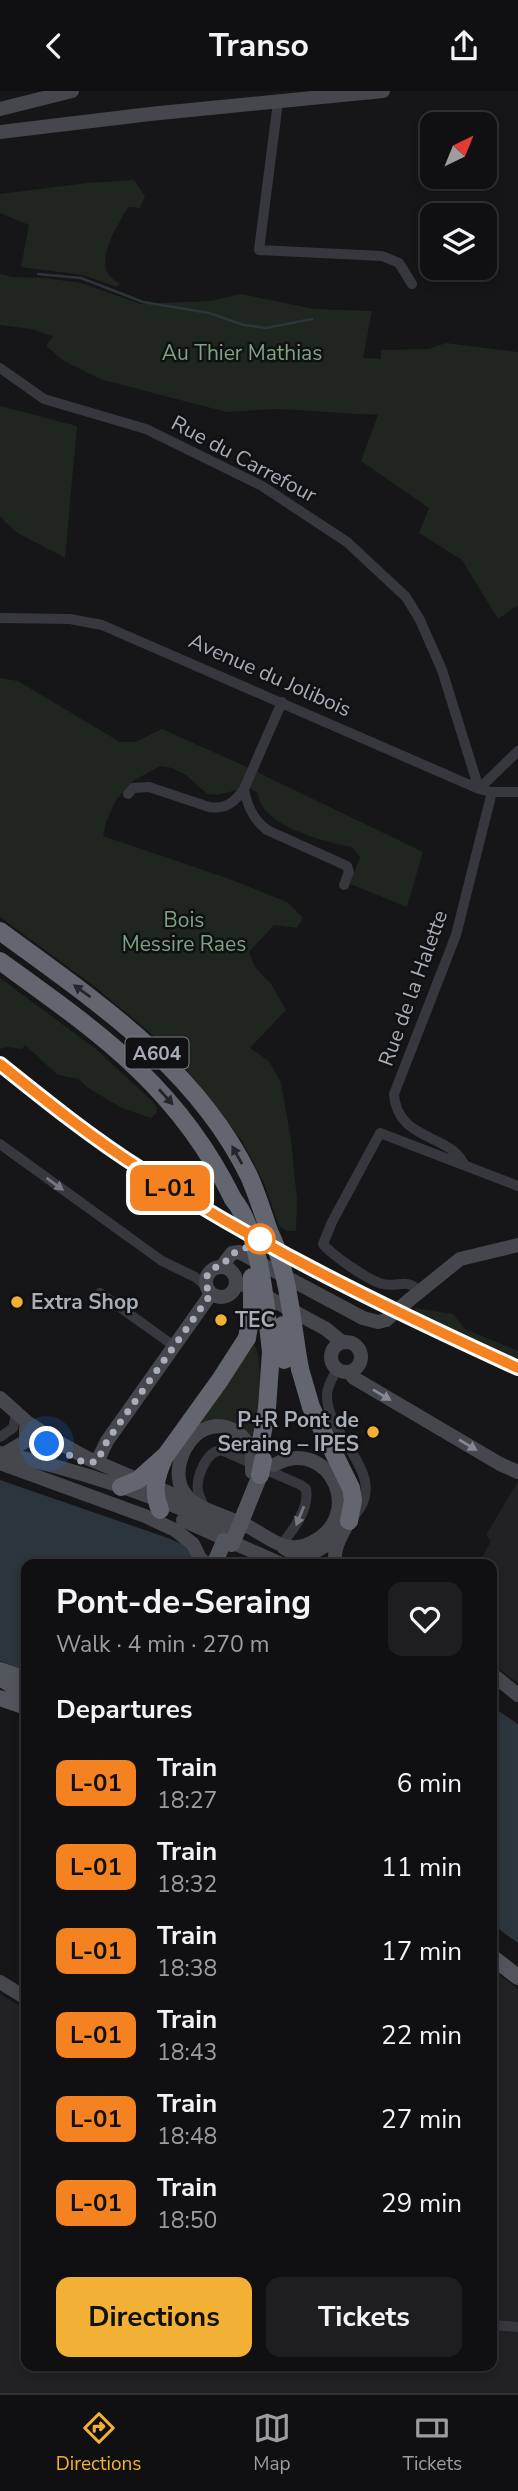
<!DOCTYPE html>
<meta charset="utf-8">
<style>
:root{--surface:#101012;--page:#1e1e20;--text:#f1f3f6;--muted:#9c9d9f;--line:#303032;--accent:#f2b134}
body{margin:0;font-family:"Nunito Sans",sans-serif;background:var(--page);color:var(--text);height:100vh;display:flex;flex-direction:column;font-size:26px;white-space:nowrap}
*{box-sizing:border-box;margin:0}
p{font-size:23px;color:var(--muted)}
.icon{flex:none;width:38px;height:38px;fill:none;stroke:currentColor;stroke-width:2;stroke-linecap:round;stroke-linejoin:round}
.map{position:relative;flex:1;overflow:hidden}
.sheet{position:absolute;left:21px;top:1468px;width:476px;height:812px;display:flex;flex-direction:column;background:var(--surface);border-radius:14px;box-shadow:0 4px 10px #0003,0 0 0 2px var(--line)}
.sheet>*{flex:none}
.badge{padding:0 14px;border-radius:10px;font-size:24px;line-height:46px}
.needle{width:46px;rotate:43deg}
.buttons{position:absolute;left:420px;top:21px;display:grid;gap:14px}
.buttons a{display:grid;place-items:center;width:77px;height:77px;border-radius:14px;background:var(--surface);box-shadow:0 4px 10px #0003,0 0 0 2px var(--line);font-size:35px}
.you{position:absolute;width:35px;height:35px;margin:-18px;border:5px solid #fff;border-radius:50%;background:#1a73e8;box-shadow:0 0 0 10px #1a73e833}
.map>.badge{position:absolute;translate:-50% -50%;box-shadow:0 0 0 4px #fff}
h2{padding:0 35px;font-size:26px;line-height:63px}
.round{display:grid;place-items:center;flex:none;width:74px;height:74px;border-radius:14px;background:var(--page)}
.overview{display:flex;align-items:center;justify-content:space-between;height:119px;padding:0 35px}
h1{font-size:33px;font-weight:700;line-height:52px}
.primary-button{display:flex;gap:14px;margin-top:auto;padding:14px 35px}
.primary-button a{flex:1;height:80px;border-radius:14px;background:var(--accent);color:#111;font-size:28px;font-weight:700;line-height:80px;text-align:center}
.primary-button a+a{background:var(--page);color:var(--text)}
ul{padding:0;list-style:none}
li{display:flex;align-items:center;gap:21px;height:84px;padding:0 35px}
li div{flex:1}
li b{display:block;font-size:26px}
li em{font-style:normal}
li .badge{min-width:77px;font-weight:700;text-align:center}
header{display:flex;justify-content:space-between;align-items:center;height:91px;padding:0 35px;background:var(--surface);font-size:32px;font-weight:700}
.dock{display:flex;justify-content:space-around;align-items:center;height:98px;border-top:2px solid var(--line);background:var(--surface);font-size:19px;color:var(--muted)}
.dock a{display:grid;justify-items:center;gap:4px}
.dock .selected{color:var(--accent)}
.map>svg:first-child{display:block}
</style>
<header><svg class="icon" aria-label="back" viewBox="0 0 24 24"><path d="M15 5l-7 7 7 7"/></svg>Transo<svg class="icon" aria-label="share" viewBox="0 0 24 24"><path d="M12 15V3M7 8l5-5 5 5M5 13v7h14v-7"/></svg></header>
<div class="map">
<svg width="518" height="2302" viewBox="0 0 518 2302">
<rect width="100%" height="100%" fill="#161618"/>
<path fill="#222225" d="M518,1390V1592L492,1573V1474L478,1473L491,1450L486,1444Z
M492,1878L518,1898V2302H0V1903L16,1913L26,1914V2275H492Z"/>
<path fill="#1e261f" d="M134,89L145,105L140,117L128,116C119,132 99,162 107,181C109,186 116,190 120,193L117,196L83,184L21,176L29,134L0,122V103L87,92Z
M0,183L12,186L45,187L81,192L141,213L210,210L241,203L314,218L372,220L363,267L381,268V259L428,258L446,252L518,261V514L498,528L462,469L419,442L429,417L361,370L378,324L276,318L226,321L100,288L64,270L46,255L53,245L31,238L0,234Z
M0,315L77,335L65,467L16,441L0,426Z
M0,587L18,590L120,651H135L162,638L249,677L240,698L218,704L207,703L186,684L172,677L160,675L133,690L116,709L106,732L103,745L227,787L287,811L303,827L297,837L274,834L249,861L255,876L271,893L286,919L250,957L269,970L281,992L291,1049L297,1109L296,1140H288L279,1135L264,1092L243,1051L170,958L94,895L0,826Z
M255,680L423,761L407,816L350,793L360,766L352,756C325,751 260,735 258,702L248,696Z
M0,887L96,958L152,1010L157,1017L156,1022L151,1027L122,1017L88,997L79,988L58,984L25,954L22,958L7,956L0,958Z
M415,1217L453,1223L465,1238L518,1260V1268L418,1224Z
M253,1253C266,1265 256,1337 254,1356L219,1332L172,1371L170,1370Z"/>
<path fill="#2c353c" d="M0,1389L168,1447L229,1473L26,1474V1580L0,1570Z
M492,1616L518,1633V1852L492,1833Z"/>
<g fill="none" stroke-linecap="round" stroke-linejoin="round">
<path stroke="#2c353c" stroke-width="2.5" d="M38,183L81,187L143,211L209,222L244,234L266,237L312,228"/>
<path stroke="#37383d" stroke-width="10" d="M278,11L259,159L382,165L399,172L412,193
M0,277L44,308L146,338L262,395L347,451L406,506L420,529L442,579L479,698
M0,527L70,528L102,534L479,698L492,701H518
M282,611L244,698C247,715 253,728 267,739L347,775L349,781L344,794
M479,698L518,660
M128,703L133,697L149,696L209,716C225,719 235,711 244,698
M0,1053L162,1170L195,1186L206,1195
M464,1073C449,1042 397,1050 394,1003L456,844L492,701
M420,1200C404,1186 400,1197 383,1193C369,1190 332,1164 323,1153L332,1131L380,1042L518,1095
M100,1202L174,1255
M337,1278C333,1286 327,1295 327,1304C326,1346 392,1385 354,1425
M0,1346L13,1337L17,1320
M204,1416C202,1411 199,1405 198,1400C196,1386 206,1361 221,1359L301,1394L306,1398C310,1418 292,1441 280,1455
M492,2234L518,2236"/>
<path stroke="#45474d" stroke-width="14" d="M0,18L72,0
M0,41L150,23L383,0
M222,1175L232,1162L239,1161L363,1227L378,1231L386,1229
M206 1191a15 15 0 1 1 30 0a15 15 0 1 1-30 0Z
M236,1191L249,1196L326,1238L342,1251
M408,1210L460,1168L518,1154
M331 1266a15 15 0 1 1 30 0a15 15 0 1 1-30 0Z
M349,1281L354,1287L500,1373L518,1381
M0,1307L28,1332L58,1351L87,1367L174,1404L189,1415
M0,1362C79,1378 155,1406 229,1437
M4,1363L26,1350V1337
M252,1364C248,1343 224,1328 203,1339C182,1350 170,1385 186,1404C198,1419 226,1425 243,1433C264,1442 282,1463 306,1454C370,1430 330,1342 274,1374
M97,1371L107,1350L211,1203
M0,1372L145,1425L175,1439L193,1453L203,1474
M183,1429L283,1474
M284,1457L314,1474
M298,1471L338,1447
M335,1474C333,1456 341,1445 349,1430
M492,1583L518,1604
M0,1891L26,1907"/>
<path stroke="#53555c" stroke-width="16" d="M245,1421L260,1384
M214,1474L224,1450
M0,1579L26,1588
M0,1587L26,1604
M0,1607L26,1616
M492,1866L518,1886"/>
<path stroke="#63666e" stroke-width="18" d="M0,840C95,910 196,976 249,1085C257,1103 263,1122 269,1140
M0,870C98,941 178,995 233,1108
M300,1278L311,1316L351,1397L353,1409L349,1430
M258,1367L267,1317L271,1261
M121,1396L138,1389L166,1364L220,1289L247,1247
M160,1419C152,1400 156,1385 164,1367"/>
<g stroke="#4a4c52" stroke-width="5">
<path id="rail" d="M0,973C46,1010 91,1047 141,1078C260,1155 389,1219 518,1277"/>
</g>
<use href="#rail" stroke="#111113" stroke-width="2.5" stroke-dasharray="8" stroke-linecap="butt"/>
<path stroke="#45474d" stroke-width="14" d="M386,1229L408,1210
M252,1364V1381"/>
<path stroke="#53555c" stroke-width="16" d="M232,1453L245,1421"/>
<path stroke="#63666e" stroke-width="18" d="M233,1108C261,1142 266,1218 271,1261
M269,1140C289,1180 292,1235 300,1278
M283,1234L284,1269
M247,1247L252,1219V1186
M260,1384L263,1369"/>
</g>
<defs><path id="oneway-solid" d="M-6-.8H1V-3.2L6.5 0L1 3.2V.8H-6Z" transform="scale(1.75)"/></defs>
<g fill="#26262a">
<use href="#oneway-solid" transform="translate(82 900) rotate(-144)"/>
<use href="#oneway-solid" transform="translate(166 1006) rotate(48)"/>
<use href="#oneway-solid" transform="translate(237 1064) rotate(-119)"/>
</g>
<g fill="#757881">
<use href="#oneway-solid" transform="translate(55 1093) rotate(36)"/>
<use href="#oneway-solid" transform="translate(300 1425) rotate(112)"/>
</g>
<g fill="#858993">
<use href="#oneway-solid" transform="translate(382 1304) rotate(31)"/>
<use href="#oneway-solid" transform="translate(468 1354) rotate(31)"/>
</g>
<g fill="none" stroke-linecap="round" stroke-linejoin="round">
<g stroke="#fff" stroke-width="16">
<path id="line" d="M0,973C46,1010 92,1047 141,1078C260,1156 389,1218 518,1277"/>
</g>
<use href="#line" stroke="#f58220" stroke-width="10"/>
<path stroke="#a8adb8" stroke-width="7" stroke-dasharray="0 12.6" d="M47,1353L83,1371H97L107,1350L211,1203L206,1195C205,1184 210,1176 222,1175L232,1162L239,1161L260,1148"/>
</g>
<circle fill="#fff" stroke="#f58220" stroke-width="3.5" cx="260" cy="1148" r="14"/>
<g fill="#f2b134" stroke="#111113" stroke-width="2.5">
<circle cx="17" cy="1211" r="7"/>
<circle cx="221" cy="1229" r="7"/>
<circle cx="373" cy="1341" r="7"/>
</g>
<g text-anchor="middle" stroke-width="5" stroke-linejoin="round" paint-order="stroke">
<rect fill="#111113" stroke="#7b7e86" stroke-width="2" x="125.5" y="946.5" width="63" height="31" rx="5"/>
<g font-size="19" font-weight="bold" fill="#a8adb8">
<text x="157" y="969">A604</text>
</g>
<g font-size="21" fill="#7fa381" stroke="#111113">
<text x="242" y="269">Au Thier Mathias</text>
<text x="184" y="836">Bois<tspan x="184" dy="24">Messire Raes</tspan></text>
</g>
<g font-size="21" fill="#a8adb8" stroke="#111113">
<text transform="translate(244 368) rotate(28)" y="7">Rue du Carrefour</text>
<text transform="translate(270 584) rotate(24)" y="7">Avenue du Jolibois</text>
<text transform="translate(413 897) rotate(-70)" y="7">Rue de la Halette</text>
</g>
<g font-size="21" font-weight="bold" fill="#a8adb8" stroke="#111113" text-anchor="start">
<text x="31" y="1218">Extra Shop</text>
<text x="235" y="1236">TEC</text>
<text x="359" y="1336" text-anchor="end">P+R Pont de<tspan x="359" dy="24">Seraing – IPES</tspan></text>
</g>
</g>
</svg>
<div class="buttons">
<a><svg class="needle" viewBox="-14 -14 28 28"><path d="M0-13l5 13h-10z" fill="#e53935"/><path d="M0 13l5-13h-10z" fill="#9c9d9f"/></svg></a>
<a><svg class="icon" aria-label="layers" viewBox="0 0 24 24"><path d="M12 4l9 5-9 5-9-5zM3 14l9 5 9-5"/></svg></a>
</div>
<div class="you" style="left:47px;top:1353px"></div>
<b class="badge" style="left:170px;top:1097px;background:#f58220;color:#111">L-01</b>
<section class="sheet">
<div class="overview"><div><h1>Pont-de-Seraing</h1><p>Walk · 4 min · 270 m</p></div><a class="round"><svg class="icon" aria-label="heart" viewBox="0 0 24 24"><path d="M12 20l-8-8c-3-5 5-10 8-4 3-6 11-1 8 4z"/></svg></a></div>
<h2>Departures</h2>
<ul>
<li><span class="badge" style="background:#f58220;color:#111">L-01</span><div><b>Train</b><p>18:27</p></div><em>6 min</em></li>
<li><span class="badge" style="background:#f58220;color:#111">L-01</span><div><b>Train</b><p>18:32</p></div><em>11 min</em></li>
<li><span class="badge" style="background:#f58220;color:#111">L-01</span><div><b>Train</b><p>18:38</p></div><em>17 min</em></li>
<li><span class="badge" style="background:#f58220;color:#111">L-01</span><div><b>Train</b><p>18:43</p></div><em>22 min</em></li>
<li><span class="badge" style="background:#f58220;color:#111">L-01</span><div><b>Train</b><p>18:48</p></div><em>27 min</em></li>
<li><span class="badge" style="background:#f58220;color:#111">L-01</span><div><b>Train</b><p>18:50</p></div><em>29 min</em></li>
</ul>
<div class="primary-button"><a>Directions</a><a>Tickets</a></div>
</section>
</div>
<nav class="dock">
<a class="selected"><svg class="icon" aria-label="directions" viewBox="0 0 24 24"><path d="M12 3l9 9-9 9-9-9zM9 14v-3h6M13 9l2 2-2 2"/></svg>Directions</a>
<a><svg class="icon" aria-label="map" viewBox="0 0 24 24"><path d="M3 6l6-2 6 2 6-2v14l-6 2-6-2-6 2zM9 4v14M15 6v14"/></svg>Map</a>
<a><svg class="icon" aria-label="tickets" viewBox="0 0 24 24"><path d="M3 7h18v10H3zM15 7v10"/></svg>Tickets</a>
</nav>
